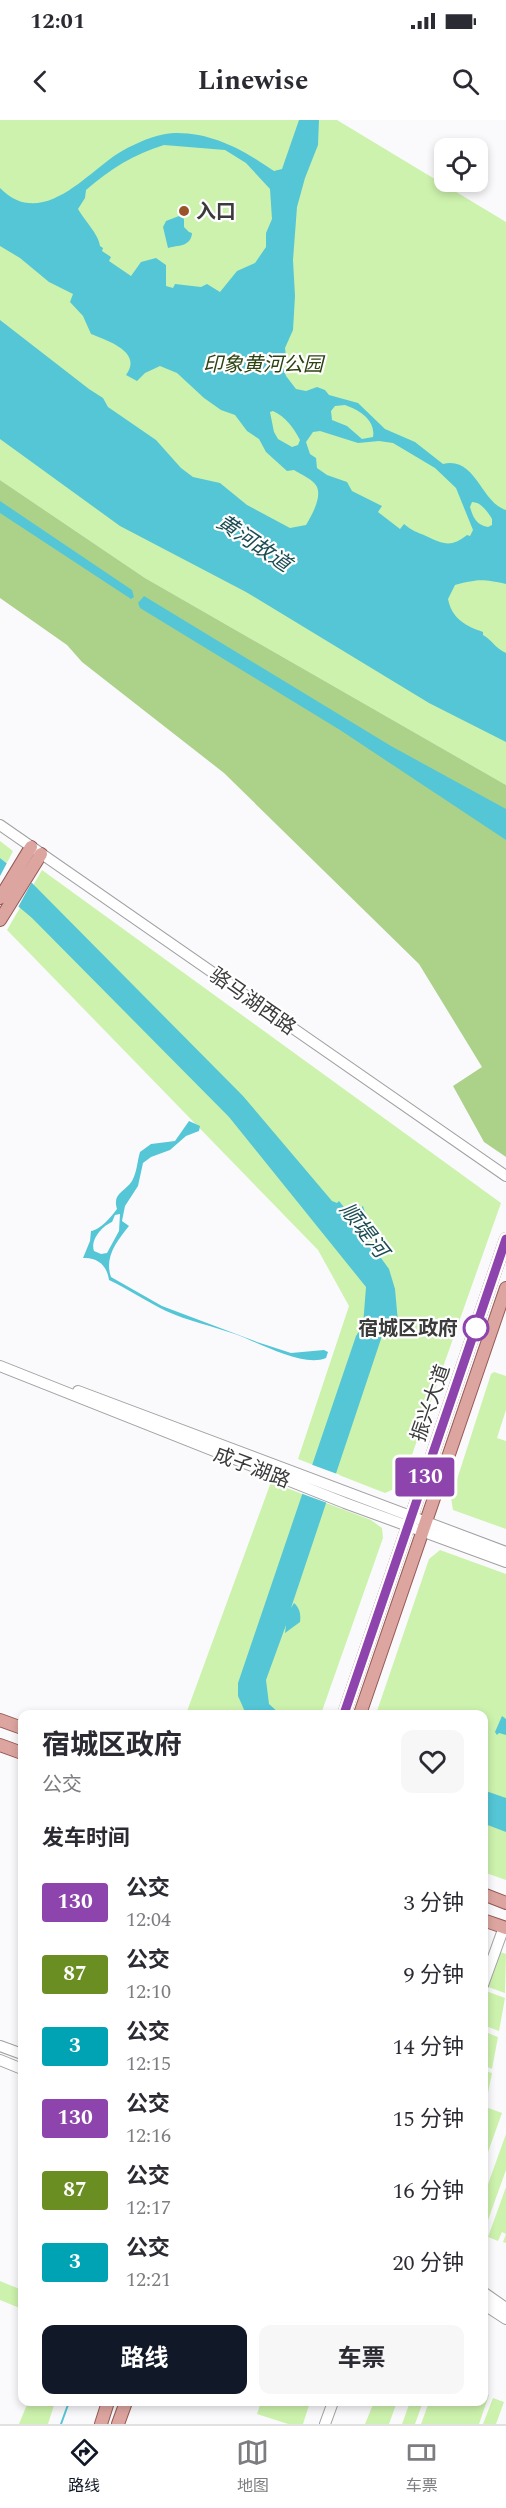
<!DOCTYPE html>
<html lang="zh">
<meta charset="utf-8">
<style>
:root{--surface:#fff;--page:#f7f7f7;--text:#2b2b33;--muted:#7c7c81;--line:#e1e1e2;--accent:#111827}
body{margin:0;font-family:Spectral,"Noto Sans SC",serif;background:var(--page);color:var(--text);height:100vh;display:flex;flex-direction:column;font-size:22px;white-space:nowrap}
*{box-sizing:border-box;margin:0}
p{font-size:20px;color:var(--muted)}
.icon{flex:none;width:33px;height:33px;fill:none;stroke:currentColor;stroke-width:2;stroke-linecap:round;stroke-linejoin:round}
.map{position:relative;flex:1;overflow:hidden}
.details{position:absolute;left:18px;top:1590px;width:470px;height:696px;display:flex;flex-direction:column;background:var(--surface);border-radius:12px;box-shadow:0 3px 9px #0003}
.details>*{flex:none}
.badge{padding:0 12px;border-radius:4px;font-size:21px;line-height:39px}
.fabs{position:absolute;left:434px;top:18px;display:grid;gap:12px}
.fabs a{display:grid;place-items:center;width:54px;height:54px;border-radius:12px;background:var(--surface);box-shadow:0 3px 9px #0003;font-size:30px}
.map>.badge{position:absolute;translate:-50% -50%;box-shadow:0 0 0 3px #fff}
h2{padding:0 24px;font-size:22px;line-height:54px}
.round{display:grid;place-items:center;flex:none;width:63px;height:63px;border-radius:12px;background:var(--page)}
.head{display:flex;align-items:center;justify-content:space-between;height:102px;padding:0 24px}
h1{font-size:28px;font-weight:700;line-height:45px}
.action{display:flex;gap:12px;margin-top:auto;padding:12px 24px}
.action a{flex:1;height:69px;border-radius:12px;background:var(--accent);color:#fff;font-size:24px;font-weight:700;line-height:69px;text-align:center}
.action a+a{background:var(--page);color:var(--text)}
ul{padding:0;list-style:none}
li{display:flex;align-items:center;gap:18px;height:72px;padding:0 24px}
li div{flex:1}
li b{display:block;font-size:22px}
li em{font-style:normal}
li .badge{min-width:66px;font-weight:700;text-align:center}
.status{display:flex;justify-content:space-between;align-items:center;height:42px;padding:0 30px;background:var(--surface);direction:ltr}
.status svg{height:16px;fill:currentColor}
header{display:flex;justify-content:space-between;align-items:center;height:78px;padding:0 24px;background:var(--surface);font-size:27px;font-weight:700}
.dock{display:flex;justify-content:space-around;align-items:center;height:84px;border-top:2px solid var(--line);background:var(--surface);font-size:16px;color:var(--muted)}
.dock a{display:grid;justify-items:center;gap:3px}
.dock .selected{color:var(--accent)}
.map>svg:first-child{display:block}
</style>
<div class="status"><b>12:01</b><svg viewBox="0 0 49 12"><path d="M0 12V9h3v3zM5 12V6h3v6zM10 12V3h3v9zM15 12V0h3v12zM26 1h20v11H26zM47 4h2v5h-2z"/></svg></div>
<header><svg class="icon" aria-label="back" viewBox="0 0 24 24"><path d="M15 5l-7 7 7 7"/></svg>Linewise<svg class="icon" aria-label="search" viewBox="0 0 24 24"><circle cx="10" cy="10" r="6"/><path d="M15 15l6 6"/></svg></header>
<div class="map">
<svg width="506" height="2304" viewBox="0 0 506 2304">
<rect width="100%" height="100%" fill="#fafafd"/>
<path fill="#cdf2ad" d="M0,0H337L506,102V665L145,458L0,360Z
M0,721L13,731L7,743L0,738Z
M42,750L501,1083L401,1366L385,1373L298,1339L349,1186L318,1130L7,810Z
M494,1252L506,1256V1290L497,1318L506,1321V1409L453,1390L451,1378L491,1254Z
M271,1362L371,1400L382,1408L383,1418L321,1594H186Z
M440,1430L506,1454V1760L483,1752V1594H376L429,1439Z
M500,1832L506,1834L505,1873L488,1867Z
M486,1871L505,1878L499,1911L483,1905V1881Z
M483,1911L498,1917L492,1949L483,1945Z
M483,1950L492,1953L486,1983L483,1981Z
M483,1986L502,1993L483,2046Z
M506,2014V2050L483,2114V2078Z
M506,2067V2123L503,2122L506,2114L502,2112L498,2121L488,2117Z
M0,2161L22,2170V2189L0,2180Z
M483,2273L489,2275L479,2304H421L429,2282H483Z
M493,2278L504,2282L496,2304H483Z
M28,2282H55L48,2304H19Z
M261,2282H310L303,2304H288L257,2294Z
M374,2282H397L389,2304H365Z
M410,2282H423L415,2304H402Z"/>
<path fill="#acd28a" d="M0,360L145,458L506,665V1037L484,1022L453,966L482,947L419,844L224,653L82,542L67,525L0,478Z"/>
<path fill="#55c6d6" fill-rule="evenodd" d="M299,0H319L318,25L305,58L297,87L293,140L295,176L293,210L285,228L286,237L283,246L286,256L296,269L306,271L317,267L325,270L329,275L358,283L385,309L415,322L443,344C476,336 481,383 506,390V464C482,459 479,459 455,465L448,479C452,499 466,506 483,512V515C492,520 495,528 506,533V622L429,583L246,472L120,406L0,319V200L89,269L103,278L108,287L156,320L181,348L193,357L220,363L247,385L290,408L306,405C312,395 324,374 315,364C310,358 300,354 294,350L287,351L266,332L259,319L247,311L235,295L221,290L204,278L177,253L160,246L145,253L137,261L126,255C143,232 108,221 91,214L83,196L70,182L73,174L49,162L20,138L0,126V68C38,107 79,62 110,39C126,27 157,12 177,13C214,13 245,31 274,51L282,49ZM164,25L225,30L246,43L270,69L272,99L266,113V127L255,143L237,151L220,172L207,164L201,167L175,164L173,168L166,166V145L156,138L141,142L131,156L109,141L111,137L102,131L103,128L100,126C99,115 85,101 78,89L85,78L86,70C110,49 134,34 164,25ZM345,285C359,290 376,300 373,317L362,319L347,306L332,300L331,291L335,286ZM273,291C286,297 293,307 300,320L298,325L292,327L278,319L274,312L270,292ZM320,311L358,323L379,321L393,323L435,348L456,368L473,410L470,416L467,415C451,428 443,424 426,416C417,412 412,411 404,404L400,409L378,392L382,386L352,371L347,362L327,355L317,348L316,338L310,334L306,322L313,312ZM472,382C481,382 488,392 492,399V405L488,407C476,405 473,397 470,387Z
M179,96L184,99V107L189,112L192,113C191,127 178,125 168,128L163,107L166,101Z
M0,381L132,470L134,477L131,479L0,393Z
M144,476L391,626L506,689V720L340,610L140,488L138,483Z
M0,738L32,763L243,976L332,1081L337,1083L339,1081L347,1091L345,1097L350,1103L359,1098L355,1092L363,1086L367,1099L360,1109L389,1149L395,1169L398,1202L386,1204L291,1488L294,1483C300,1488 301,1495 300,1502L285,1513L286,1505L266,1560L269,1584L280,1594H246L238,1576V1563L356,1216L363,1205L366,1167L229,997L32,798L0,771Z
M189,1001L200,1006L199,1011L186,1016L170,1030L151,1037L143,1043L138,1066L125,1086L122,1101L129,1106C117,1121 104,1137 111,1157L162,1186L257,1222L291,1233L324,1230L328,1232L326,1238C303,1248 258,1222 235,1214C212,1206 188,1201 166,1191C146,1181 128,1169 109,1160C107,1145 97,1137 83,1138L90,1121L91,1111C100,1110 111,1097 117,1089C112,1073 125,1072 132,1061C137,1052 137,1042 140,1032L151,1024L175,1021ZM120,1094L119,1111L107,1133L101,1134L94,1131C90,1120 102,1106 112,1102L115,1095Z
M502,1596L506,1599V1615L499,1613L497,1615L495,1612Z
M483,1670L506,1678V1712L485,1704L486,1699L483,1697Z"/>
<path fill="#fafafd" d="M8,741L33,760L17,789L0,775V756Z
M310,1344L340,1355L330,1384L300,1373Z"/>
<g fill="none" stroke-linecap="round" stroke-linejoin="round">
<path stroke="#55c6d6" stroke-width="2" d="M61,2304L69,2282"/>
<g stroke="#a1a1a3" stroke-width="12">
<path id="minor" d="M0,705L506,1056
M0,1246L345,1383L506,1442
M78,1271L506,1432
M483,1865L504,1807
M0,1926L22,1934
M0,1940L22,1949
M483,2172L506,2188
M483,2184L506,2199
M325,2304L333,2282"/>
</g>
<g stroke="#965954" stroke-width="14">
<path id="major" d="M0,778L31,727
M0,800L41,734
M344,1594L506,1119
M360,1594L506,1168
M0,1600L22,1608
M0,1625L22,1633
M483,1774L506,1783
M483,1800L506,1808
M101,2304L108,2282
M118,2304L126,2282"/>
</g>
<use href="#minor" stroke="#fff" stroke-width="10"/>
<use href="#major" stroke="#dda5a0" stroke-width="12"/>
</g>
<g fill="none" stroke-linecap="round" stroke-linejoin="round">
<g stroke="#fff" stroke-width="14">
<path id="line" d="M344,1594L506,1119"/>
</g>
<use href="#line" stroke="#8e44ad" stroke-width="9"/>
</g>
<circle fill="#9a542a" stroke="#fff" stroke-width="2" cx="184" cy="91" r="6"/>
<circle fill="#fff" stroke="#8e44ad" stroke-width="3" cx="476" cy="1208" r="12"/>
<g text-anchor="middle" stroke-width="4.5" stroke-linejoin="round" paint-order="stroke">
<g font-size="20" font-weight="bold" fill="#3b3b3c" stroke="#fff" text-anchor="start">
<text x="196" y="98">入口</text>
</g>
<g font-size="20" font-style="italic" fill="#2c4311" stroke="#fff">
<text x="263" y="251">印象黄河公园</text>
</g>
<g font-size="20" fill="#3b3b3c" stroke="#fff">
<text transform="translate(253 881) rotate(35)" y="7">骆马湖西路</text>
<text transform="translate(430 1283) rotate(-71)" y="7">振兴大道</text>
<text transform="translate(252 1347) rotate(21)" y="7">成子湖路</text>
</g>
<g font-size="20" font-weight="bold" fill="#3b3b3c" stroke="#fff" text-anchor="end">
<text x="458" y="1215">宿城区政府</text>
</g>
<g font-size="21" font-style="italic" fill="#1c4d54" stroke="#fff">
<text transform="translate(254 423) rotate(34)" y="7">黄河故道</text>
<text transform="translate(364 1110) rotate(52)" y="7">顺堤河</text>
</g>
</g>
</svg>
<div class="fabs">
<a><svg class="icon" aria-label="locate" viewBox="0 0 24 24"><circle cx="12" cy="12" r="6"/><path d="M12 2v4M12 18v4M2 12h4M18 12h4"/></svg></a>
</div>
<b class="badge" style="left:425px;top:1357px;background:#8e44ad;color:#fff">130</b>
<section class="details">
<div class="head"><div><h1>宿城区政府</h1><p>公交</p></div><a class="round"><svg class="icon" aria-label="heart" viewBox="0 0 24 24"><path d="M12 20l-8-8c-3-5 5-10 8-4 3-6 11-1 8 4z"/></svg></a></div>
<h2>发车时间</h2>
<ul>
<li><span class="badge" style="background:#8e44ad;color:#fff">130</span><div><b>公交</b><p>12:04</p></div><em>3 分钟</em></li>
<li><span class="badge" style="background:#6b8e23;color:#fff">87</span><div><b>公交</b><p>12:10</p></div><em>9 分钟</em></li>
<li><span class="badge" style="background:#00a3b4;color:#fff">3</span><div><b>公交</b><p>12:15</p></div><em>14 分钟</em></li>
<li><span class="badge" style="background:#8e44ad;color:#fff">130</span><div><b>公交</b><p>12:16</p></div><em>15 分钟</em></li>
<li><span class="badge" style="background:#6b8e23;color:#fff">87</span><div><b>公交</b><p>12:17</p></div><em>16 分钟</em></li>
<li><span class="badge" style="background:#00a3b4;color:#fff">3</span><div><b>公交</b><p>12:21</p></div><em>20 分钟</em></li>
</ul>
<div class="action"><a>路线</a><a>车票</a></div>
</section>
</div>
<nav class="dock">
<a class="selected"><svg class="icon" aria-label="directions" viewBox="0 0 24 24"><path d="M12 3l9 9-9 9-9-9zM9 14v-3h6M13 9l2 2-2 2"/></svg>路线</a>
<a><svg class="icon" aria-label="map" viewBox="0 0 24 24"><path d="M3 6l6-2 6 2 6-2v14l-6 2-6-2-6 2zM9 4v14M15 6v14"/></svg>地图</a>
<a><svg class="icon" aria-label="tickets" viewBox="0 0 24 24"><path d="M3 7h18v10H3zM15 7v10"/></svg>车票</a>
</nav>
